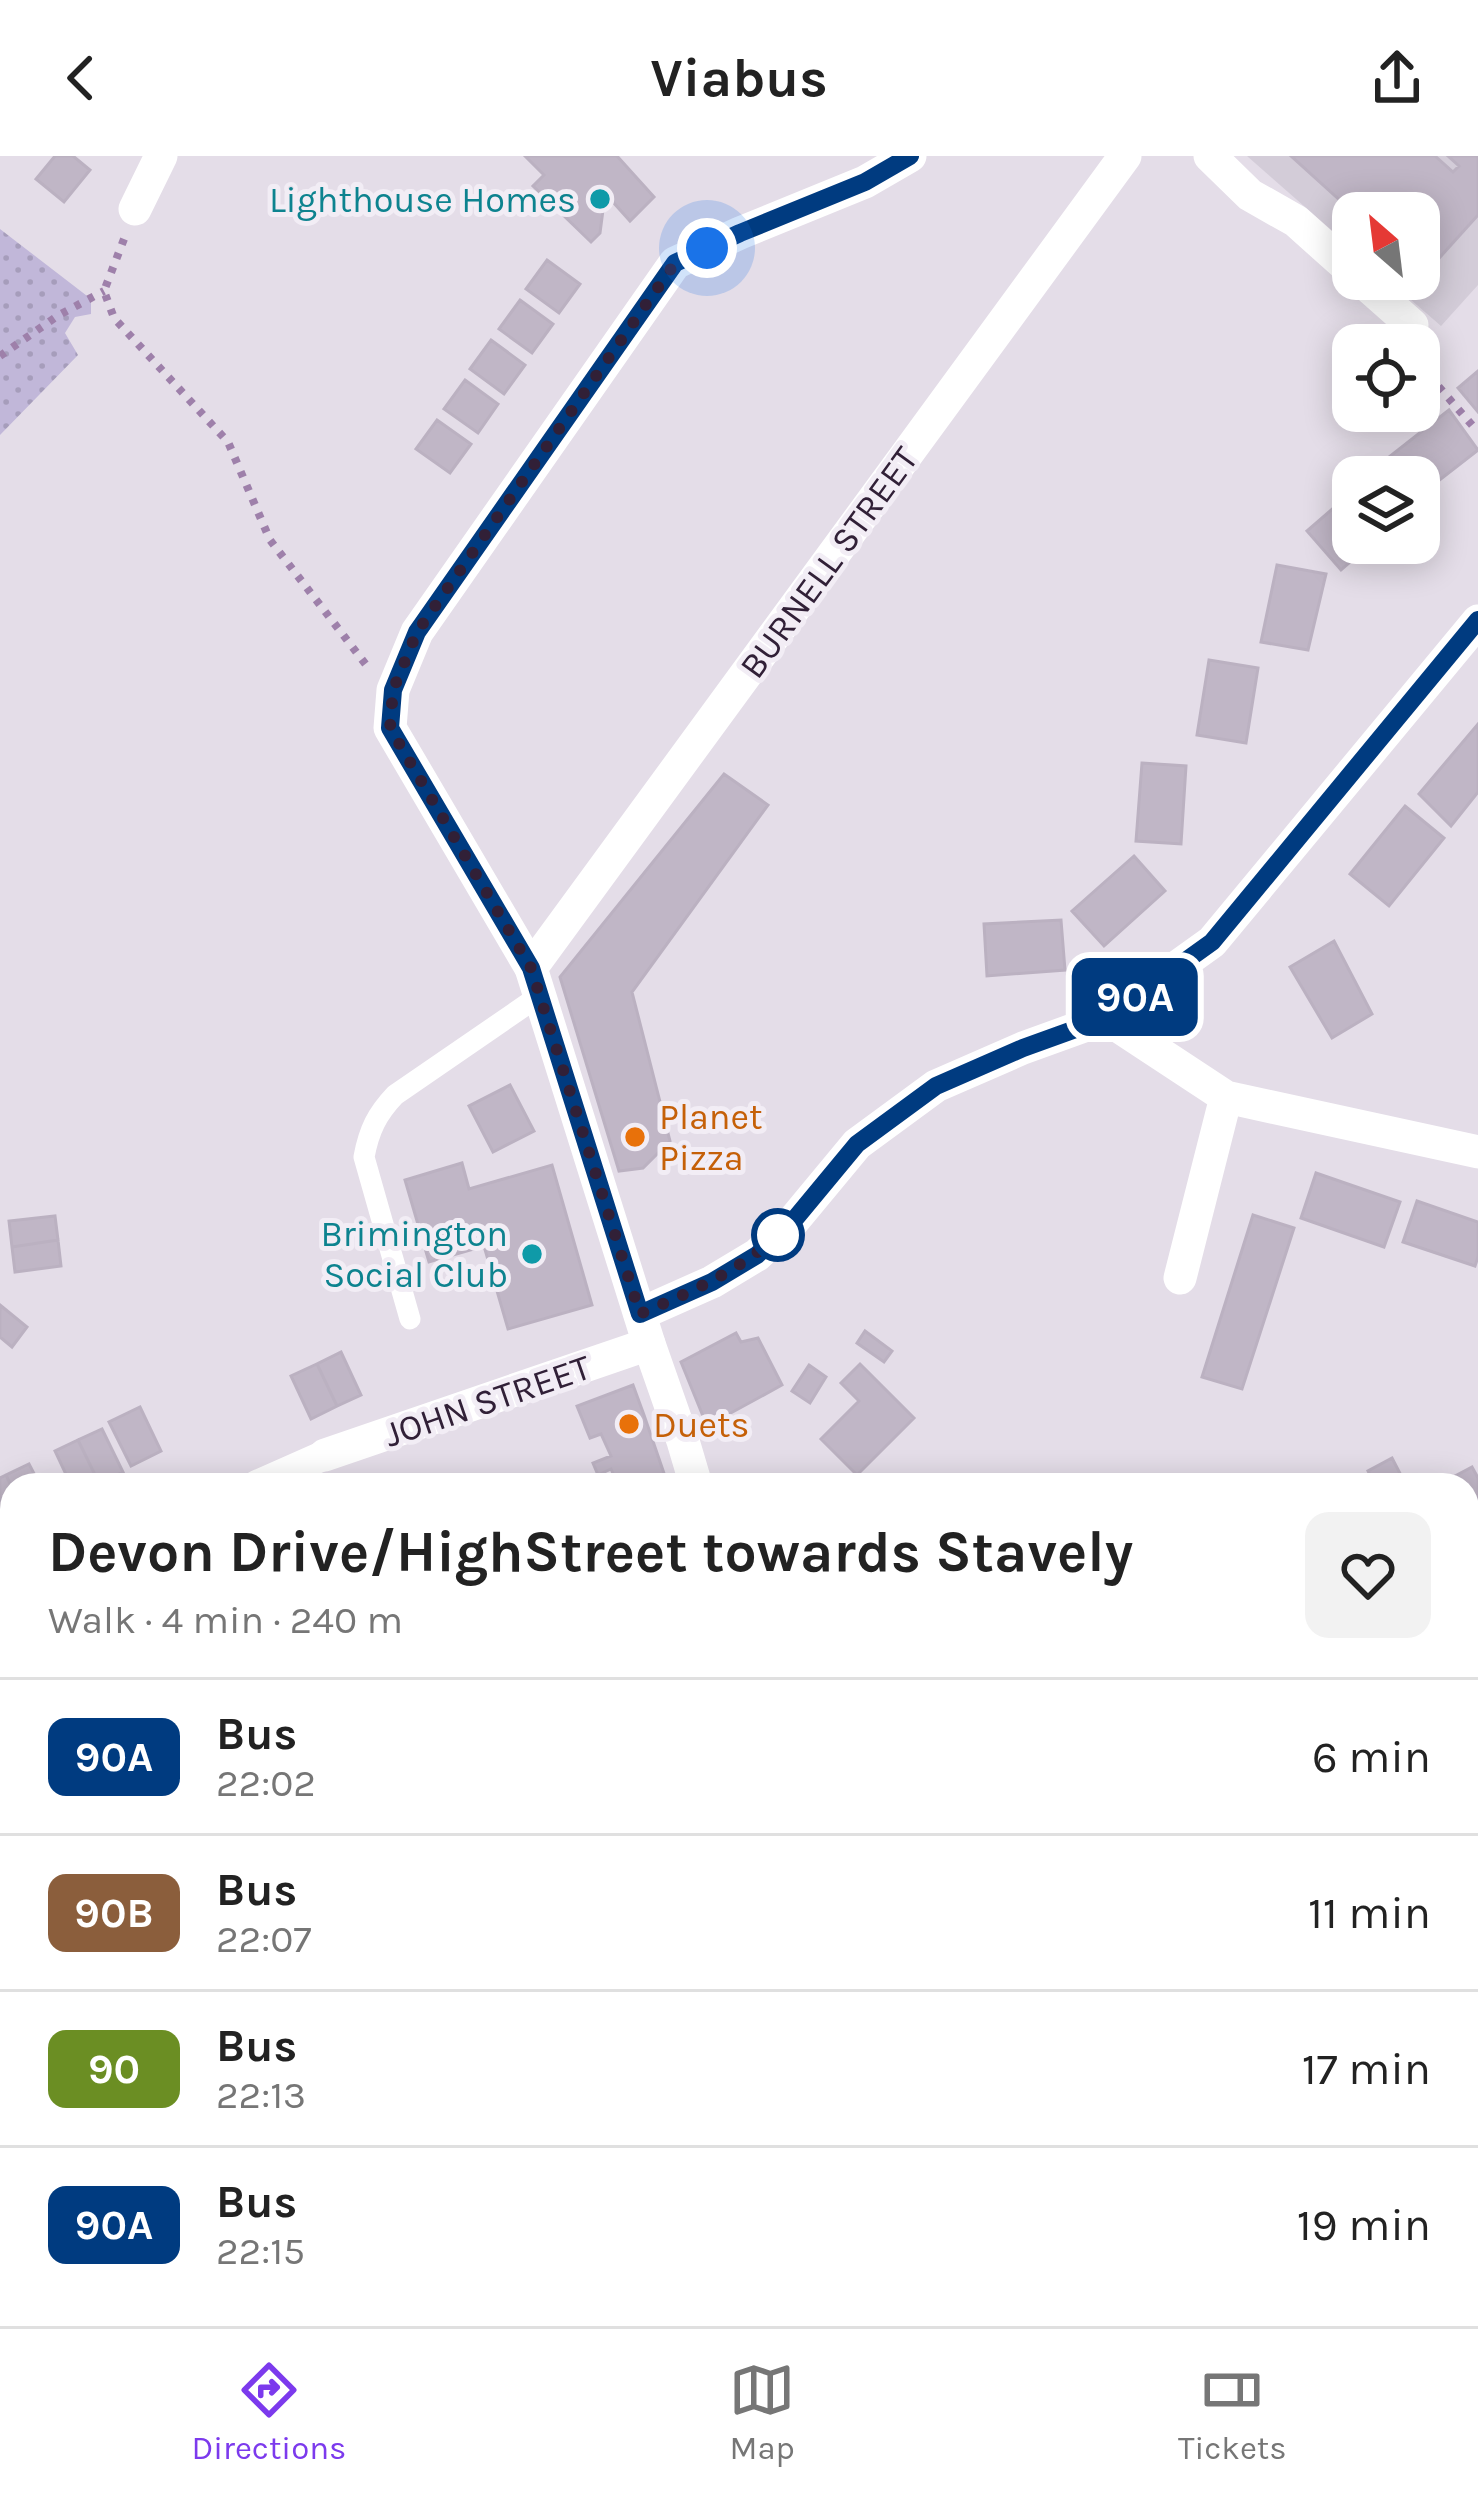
<!DOCTYPE html>
<meta charset="utf-8">
<style>
:root{--surface:#fff;--page:#f2f2f2;--text:#222;--muted:#767676;--line:#e0e0e0;--accent:#7c3aed}
body{margin:0;font-family:Karla,sans-serif;background:var(--page);color:var(--text);height:100vh;display:flex;flex-direction:column;font-size:45px;white-space:nowrap}
*{box-sizing:border-box;margin:0}
p{font-size:39px;color:var(--muted)}
.icon{flex:none;width:66px;height:66px;fill:none;stroke:currentColor;stroke-width:2;stroke-linecap:round;stroke-linejoin:round}
.map{position:relative;flex:1;overflow:hidden}
.drawer{position:absolute;left:0px;top:1317px;width:1479px;height:855px;display:flex;flex-direction:column;background:var(--surface);border-radius:36px 36px 0 0;box-shadow:0 6px 30px #0003}
.drawer>*{flex:none}
.badge{padding:0 24px;border-radius:18px;font-size:42px;line-height:78px}
.needle{width:78px;rotate:332deg}
.tools{position:absolute;left:1332px;top:36px;display:grid;gap:24px}
.tools a{display:grid;place-items:center;width:108px;height:108px;border-radius:24px;background:var(--surface);box-shadow:0 6px 30px #0003;font-size:60px}
.you{position:absolute;width:60px;height:60px;margin:-30px;border:9px solid #fff;border-radius:50%;background:#1a73e8;box-shadow:0 0 0 18px #1a73e833}
.map>.badge{position:absolute;translate:-50% -50%;box-shadow:0 0 0 6px #fff}
.round{display:grid;place-items:center;flex:none;width:126px;height:126px;border-radius:24px;background:var(--page)}
.head{display:flex;align-items:center;justify-content:space-between;height:204px;padding:0 48px}
h1{font-size:57px;font-weight:700;line-height:90px}
ul{padding:0;list-style:none}
li{display:flex;align-items:center;gap:36px;height:156px;padding:0 48px;border-top:3px solid var(--line)}
li div{flex:1}
li b{display:block;font-size:45px}
li em{font-style:normal}
li .badge{min-width:132px;font-weight:700;text-align:center}
header{display:flex;justify-content:space-between;align-items:center;height:156px;padding:0 48px;background:var(--surface);font-size:54px;font-weight:700}
.menu{display:flex;justify-content:space-around;align-items:center;height:168px;border-top:3px solid var(--line);background:var(--surface);font-size:33px;color:var(--muted)}
.menu a{display:grid;justify-items:center;gap:6px}
.menu .selected{color:var(--accent)}
.map>svg:first-child{display:block}
</style>
<header><svg class="icon" aria-label="back" viewBox="0 0 24 24"><path d="M15 5l-7 7 7 7"/></svg>Viabus<svg class="icon" aria-label="share" viewBox="0 0 24 24"><path d="M12 15V3M7 8l5-5 5 5M5 13v7h14v-7"/></svg></header>
<div class="map">
<svg width="1478" height="2170" viewBox="0 0 1478 2170">
<defs>
<pattern id="grass-dots" width="8" height="8" patternUnits="userSpaceOnUse" patternTransform="scale(3)"><rect width="8" height="8" fill="#c1b7d9"/><path d="M2 2h.1M6 6h.1" fill="none" stroke="#a69dbb" stroke-width="1.8" stroke-linecap="round"/></pattern>
<pattern id="forest-crowns" width="20" height="18" patternUnits="userSpaceOnUse" patternTransform="scale(3)"><rect width="20" height="18" fill="#c1b7d9"/><path d="M2 6a3 3 0 1 1 6 0M12 15a3 3 0 1 1 6 0" fill="none" stroke="#a69dbb"/></pattern>
</defs>
<rect width="100%" height="100%" fill="#e4dde8"/>
<path fill="#d3ccd8" d="M1247,0H1478V129L1441,170L1387,123H1419V57H1353V93Z
M1478,1550V2170H1245L1238,2160H1467V1555Z"/>
<path fill="url(#grass-dots)" d="M0,73L91,143V158L75,161L65,177L78,199L0,279Z"/>
<path fill="url(#forest-crowns)" d="M584,2160H856L834,2170H590Z"/>
<path fill="#c0b6c6" stroke="#bbb1c1" stroke-width="3" d="M55,0H73L90,14L64,46L36,23Z
M525,0H617L654,41L630,65L612,45L603,54L600,77L591,86L533,30L544,19Z
M1291,0H1435L1453,16L1459,10L1448,0H1478V59L1423,120L1419,116V57H1354Z
M547,104L580,128L559,157L526,133Z
M520,144L553,168L532,197L499,173Z
M491,184L525,209L504,238L470,213Z
M1478,215V256L1458,232Z
M465,224L498,248L478,277L444,253Z
M1449,254L1478,294L1419,340V321H1397L1384,305Z
M437,264L471,288L450,317L416,293Z
M1353,335V387H1372L1341,414L1307,375Z
M1277,409L1326,418L1308,494L1261,486Z
M1209,504L1258,512L1246,587L1197,579Z
M1478,568V636L1451,670L1419,638Z
M1142,607L1186,610L1181,688L1136,685Z
M724,618L768,649L632,836L670,985L643,1012L619,1015L560,821Z
M1405,650L1444,682L1389,750L1350,718Z
M1134,700L1165,735L1104,790L1072,755Z
M1061,764L1065,814L987,820L984,768Z
M1334,785L1372,858L1332,882L1290,811Z
M510,929L534,975L493,996L469,950Z
M462,1007L469,1033L552,1009L592,1149L508,1173L484,1090L429,1106L405,1024Z
M1316,1017L1400,1046L1384,1091L1301,1062Z
M1417,1045L1478,1066V1101L1475,1110L1403,1086Z
M1253,1059L1294,1072L1242,1233L1202,1221Z
M55,1060L58,1084L12,1091L9,1065Z
M58,1084L61,1110L15,1116L12,1091Z
M0,1149L27,1171L12,1191L0,1181Z
M865,1175L892,1195L884,1206L857,1187Z
M736,1177L741,1186L758,1182L782,1229L707,1270L681,1206Z
M341,1196L361,1239L337,1250L317,1208Z
M317,1208L337,1250L311,1263L291,1220Z
M860,1208L914,1262L857,1319L821,1283L859,1245L841,1227Z
M809,1209L826,1221L810,1247L792,1235Z
M633,1229L644,1259L668,1329H618L611,1313L598,1319L593,1307L611,1300L601,1278L590,1282L577,1250Z
M140,1251L161,1295L131,1310L109,1266Z
M102,1273L123,1316L99,1327L78,1284Z
M78,1284L99,1327L95,1329H71L55,1295Z
M1392,1302L1406,1329H1375L1368,1315Z
M29,1308L40,1329H12V1332L6,1319Z
M1472,1311L1478,1322V1396L1469,1401L1467,1329H1438Z
M6,1319L12,1332V1370L4,1374L0,1366V1322Z
M1478,1807V1910L1467,1887V1812Z
M312,2160H359L363,2170H291Z
M986,2160H1012L1017,2170H968Z
M1106,2160H1160L1167,2170H1113Z
M1292,2160H1382L1367,2170H1277Z"/>
<g fill="none" stroke-linecap="round" stroke-linejoin="round">
<path stroke="#9e80aa" stroke-width="8" stroke-dasharray="6 9" stroke-linecap="butt" d="M124,83L104,135L114,162L228,286L270,384L367,510
M0,200L59,159L104,135
M1419,208L1478,276"/>
<path stroke="#fff" stroke-width="21" d="M410,1163L364,1001C369,974 377,958 395,939L539,840
M560,2160L565,2170
M388,2170L409,2160
M1228,2170L1243,2160"/>
<path stroke="#fff" stroke-width="30" d="M257,1329L325,1299
M0,2127L12,2121"/>
<path stroke="#fff" stroke-width="33" d="M1210,0L1250,39L1296,65L1353,116
M135,53L161,0
M1360,123L1412,169
M531,812L1125,0
M1106,862L1226,941L1478,996
M1180,1122L1226,941
M640,1158L712,1126L757,1099L794,1064L857,988L936,930L1023,892L1106,862L1212,786L1478,465
M325,1299L649,1188
M0,1450L12,1445
M0,1796L12,1790"/>
<path stroke="#fff" stroke-width="33" d="M696,1329L683,1285L649,1188L531,812L390,572L393,534L417,476L675,107L740,77L865,26L910,0"/>
<path stroke="#74497e" stroke-width="33" d="M1467,1516L1478,1510
M1196,2160L1204,2170
M890,2170L909,2160"/>
</g>
<g fill="none" stroke-linecap="round" stroke-linejoin="round">
<g stroke="#fff" stroke-width="27">
<path id="line" d="M910,0L865,26L740,77L675,107L417,476L393,534L390,572L531,812L640,1158L712,1126L757,1099L794,1064L857,988L936,930L1023,892L1106,862L1212,786L1478,464"/>
</g>
<use href="#line" stroke="#003b80" stroke-width="18"/>
<path stroke="#312037" stroke-width="12" stroke-dasharray="0 21.6" d="M707,92L675,107L417,476L393,534L390,572L531,812L640,1158C690,1136 738,1116 778,1079"/>
</g>
<g fill="#0f9aa8" stroke="#f2edf5" stroke-width="4.5">
<circle cx="600" cy="43" r="12"/>
<circle cx="532" cy="1098" r="12"/>
</g>
<g fill="#e8710a" stroke="#f2edf5" stroke-width="4.5">
<circle cx="635" cy="981" r="12"/>
<circle cx="629" cy="1268" r="12"/>
</g>
<circle fill="#fff" stroke="#003b80" stroke-width="6" cx="778" cy="1079" r="24"/>
<g text-anchor="middle" stroke-width="10" stroke-linejoin="round" paint-order="stroke">
<g font-size="36" fill="#0d838f" stroke="#f2edf5" text-anchor="end">
<text x="576" y="56">Lighthouse Homes</text>
<text x="508" y="1090">Brimington<tspan x="508" dy="41">Social Club</tspan></text>
</g>
<g font-size="36" fill="#312037" stroke="#f2edf5">
<text transform="translate(828 406) rotate(-54)" y="13">BURNELL STREET</text>
<text transform="translate(487 1244) rotate(-19)" y="13">JOHN STREET</text>
</g>
<g font-size="36" fill="#c56008" stroke="#f2edf5" text-anchor="start">
<text x="659" y="973">Planet<tspan x="659" dy="41">Pizza</tspan></text>
<text x="653" y="1281">Duets</text>
</g>
</g>
</svg>
<div class="tools">
<a><svg class="needle" viewBox="-14 -14 28 28"><path d="M0-13l5 13h-10z" fill="#e53935"/><path d="M0 13l5-13h-10z" fill="#767676"/></svg></a>
<a><svg class="icon" aria-label="locate" viewBox="0 0 24 24"><circle cx="12" cy="12" r="6"/><path d="M12 2v4M12 18v4M2 12h4M18 12h4"/></svg></a>
<a><svg class="icon" aria-label="layers" viewBox="0 0 24 24"><path d="M12 4l9 5-9 5-9-5zM3 14l9 5 9-5"/></svg></a>
</div>
<div class="you" style="left:707px;top:92px"></div>
<b class="badge" style="left:1135px;top:841px;background:#003b80;color:#fff">90A</b>
<section class="drawer">
<div class="head"><div><h1>Devon Drive/HighStreet towards Stavely</h1><p>Walk · 4 min · 240 m</p></div><a class="round"><svg class="icon" aria-label="heart" viewBox="0 0 24 24"><path d="M12 20l-8-8c-3-5 5-10 8-4 3-6 11-1 8 4z"/></svg></a></div>
<ul>
<li><span class="badge" style="background:#003b80;color:#fff">90A</span><div><b>Bus</b><p>22:02</p></div><em>6 min</em></li>
<li><span class="badge" style="background:#8b5e3c;color:#fff">90B</span><div><b>Bus</b><p>22:07</p></div><em>11 min</em></li>
<li><span class="badge" style="background:#6b8e23;color:#fff">90</span><div><b>Bus</b><p>22:13</p></div><em>17 min</em></li>
<li><span class="badge" style="background:#003b80;color:#fff">90A</span><div><b>Bus</b><p>22:15</p></div><em>19 min</em></li>
</ul>
</section>
</div>
<nav class="menu">
<a class="selected"><svg class="icon" aria-label="directions" viewBox="0 0 24 24"><path d="M12 3l9 9-9 9-9-9zM9 14v-3h6M13 9l2 2-2 2"/></svg>Directions</a>
<a><svg class="icon" aria-label="map" viewBox="0 0 24 24"><path d="M3 6l6-2 6 2 6-2v14l-6 2-6-2-6 2zM9 4v14M15 6v14"/></svg>Map</a>
<a><svg class="icon" aria-label="tickets" viewBox="0 0 24 24"><path d="M3 7h18v10H3zM15 7v10"/></svg>Tickets</a>
</nav>
